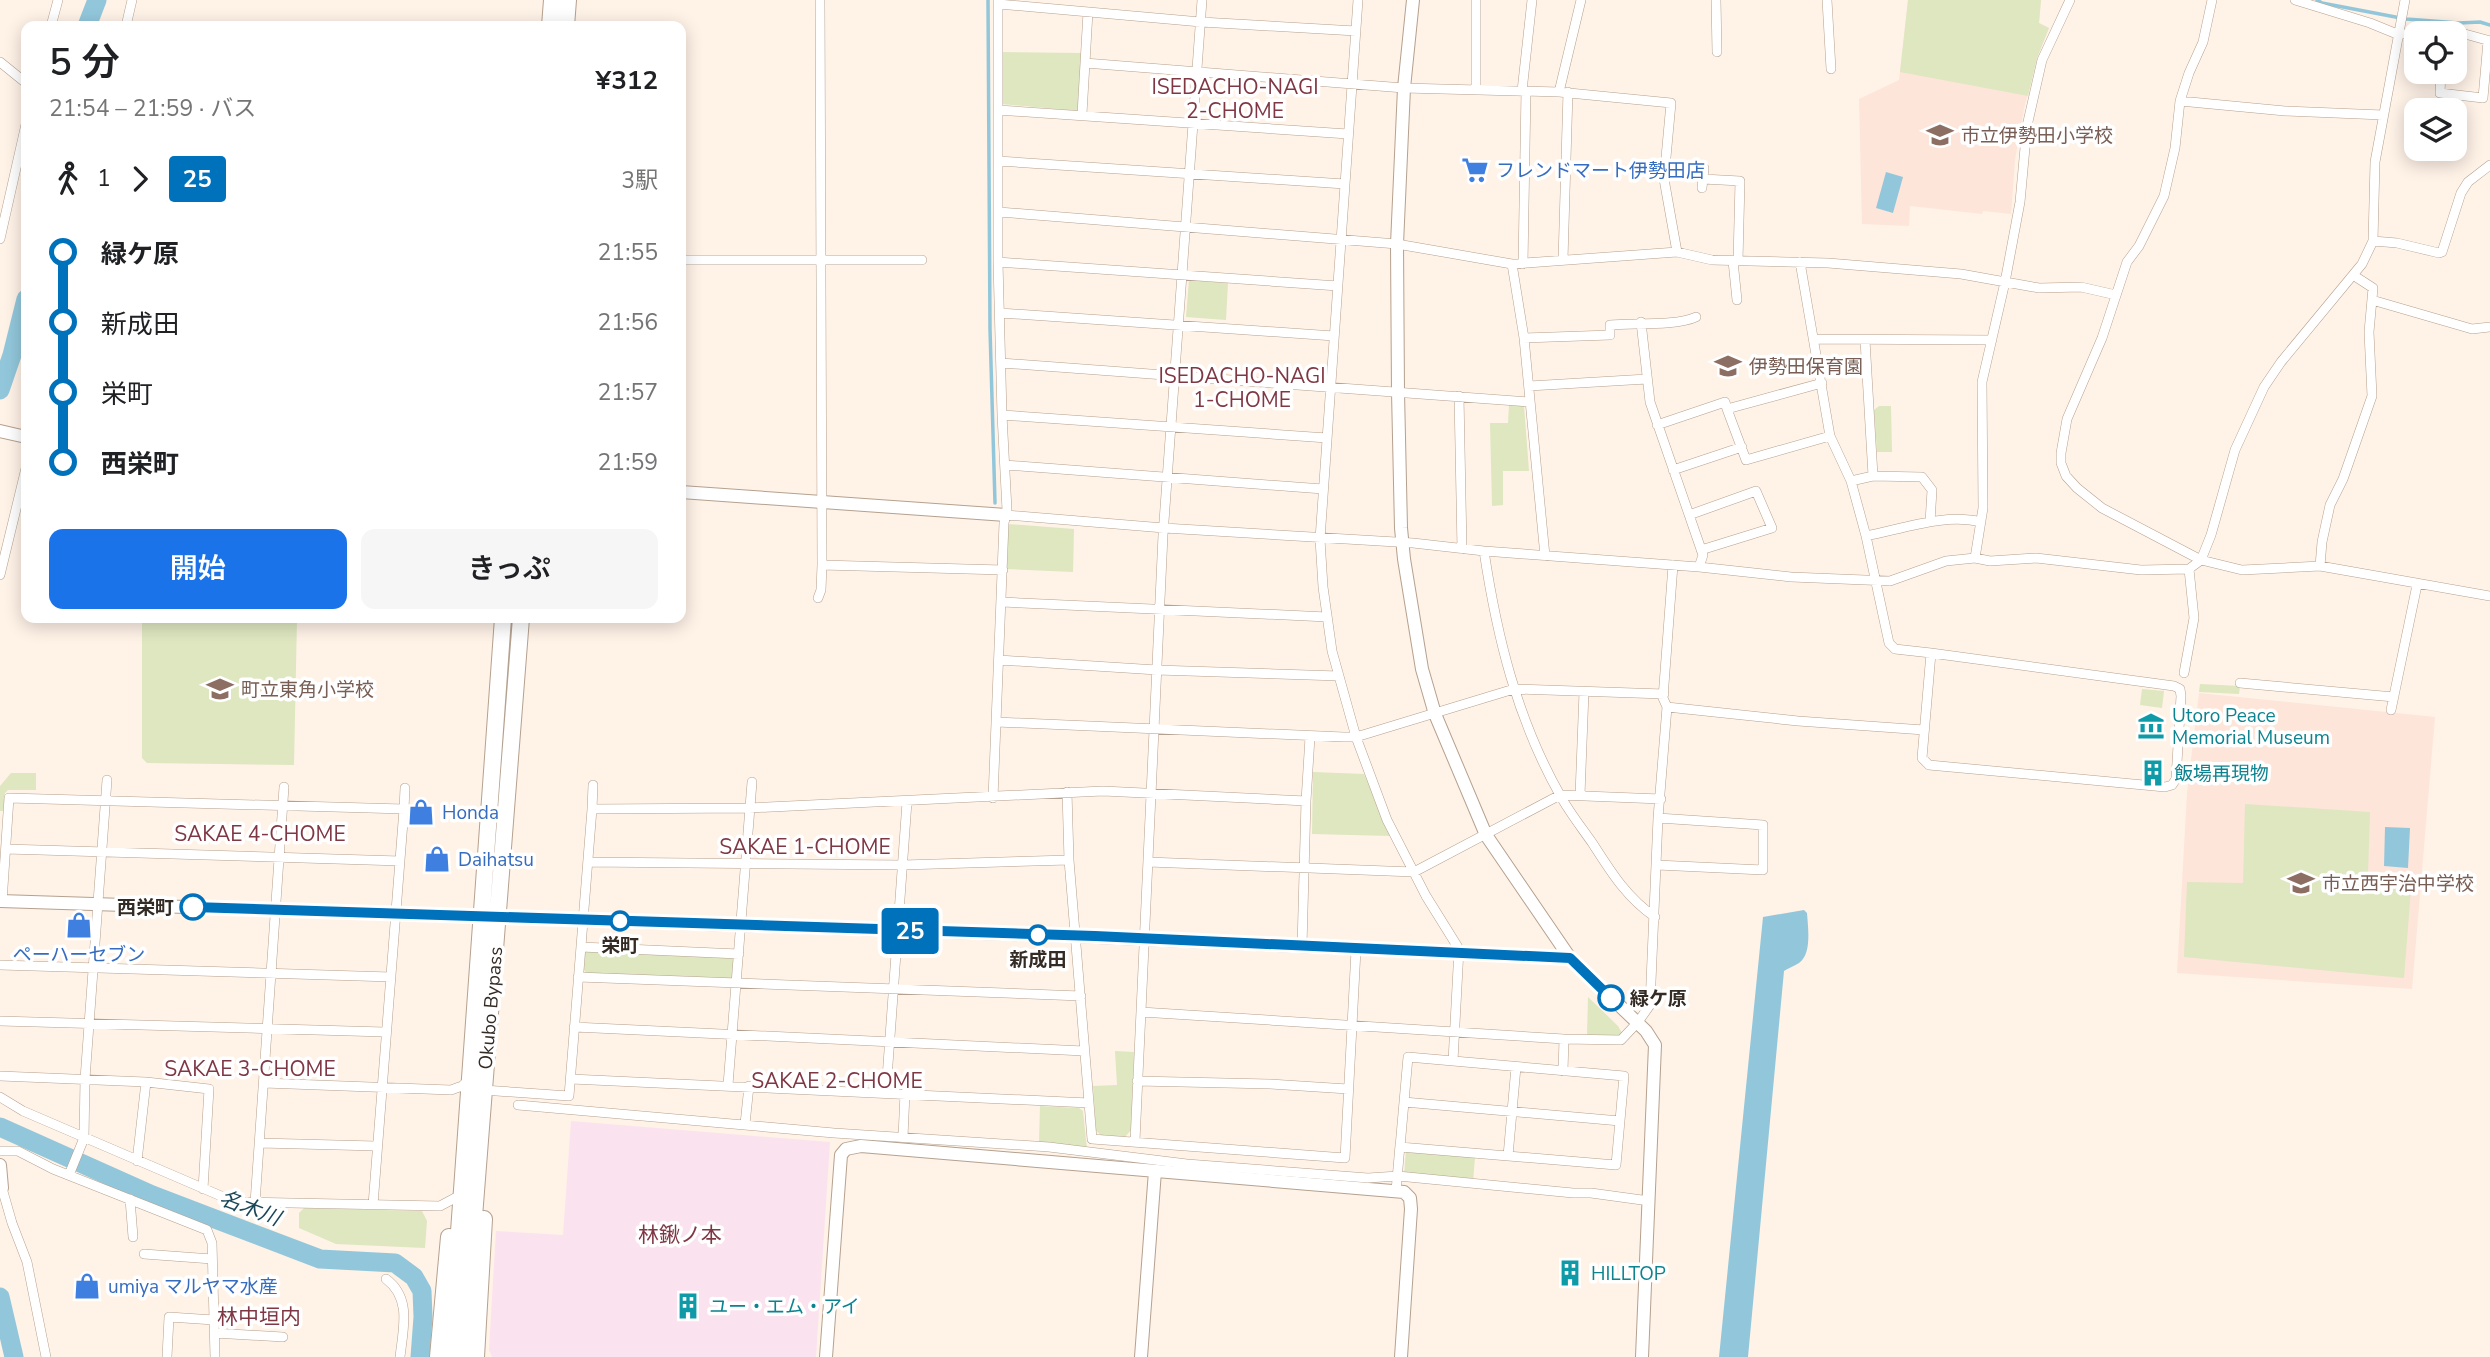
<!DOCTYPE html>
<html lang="ja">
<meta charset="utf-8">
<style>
:root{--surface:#fff;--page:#f6f6f6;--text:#202124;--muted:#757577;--accent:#1a73e8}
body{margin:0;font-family:"Nunito Sans","Noto Sans JP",sans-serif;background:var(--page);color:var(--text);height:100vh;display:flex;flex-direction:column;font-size:26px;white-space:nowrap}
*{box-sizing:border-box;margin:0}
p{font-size:23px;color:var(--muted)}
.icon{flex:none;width:38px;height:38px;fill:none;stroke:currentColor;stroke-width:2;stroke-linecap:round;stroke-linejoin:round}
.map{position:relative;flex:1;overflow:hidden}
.drawer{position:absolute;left:21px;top:21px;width:665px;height:602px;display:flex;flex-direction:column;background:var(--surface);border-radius:14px;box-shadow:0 4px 18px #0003}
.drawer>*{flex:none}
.badge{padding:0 14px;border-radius:5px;font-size:24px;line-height:46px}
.tools{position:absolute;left:2404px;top:21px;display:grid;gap:14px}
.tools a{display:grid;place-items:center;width:63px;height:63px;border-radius:14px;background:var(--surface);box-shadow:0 4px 18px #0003;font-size:35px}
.map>.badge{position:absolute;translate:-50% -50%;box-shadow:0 0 0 4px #fff}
.legs{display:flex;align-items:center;gap:10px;height:77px;padding:0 28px;font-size:23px}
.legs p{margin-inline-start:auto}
.head{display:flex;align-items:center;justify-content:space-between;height:119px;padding:0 28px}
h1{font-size:38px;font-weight:600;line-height:52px}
.primary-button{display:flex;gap:14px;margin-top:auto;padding:14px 28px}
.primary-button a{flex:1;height:80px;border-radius:14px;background:var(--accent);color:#fff;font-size:28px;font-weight:600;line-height:80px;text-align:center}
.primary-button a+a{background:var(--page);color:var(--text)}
ul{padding:0 28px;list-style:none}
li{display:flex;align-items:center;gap:24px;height:70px;font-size:26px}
li i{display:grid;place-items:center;width:10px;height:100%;margin:0 9px;background:currentColor}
li i::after{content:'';width:18px;height:18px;margin:-9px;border:5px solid;border-radius:50%;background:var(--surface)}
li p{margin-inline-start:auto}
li:first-child i{background:linear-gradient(#0000 50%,currentColor 0)}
li:last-child i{background:linear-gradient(currentColor 50%,#0000 0)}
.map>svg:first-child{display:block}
</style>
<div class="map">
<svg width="2490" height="1357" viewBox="0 0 2490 1357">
<rect width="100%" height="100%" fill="#fff2e7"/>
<path fill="#fae3ef" d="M571,1121L830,1142L816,1357H492L489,1350L496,1231L563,1235Z"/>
<path fill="#fde5da" d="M1908,0H2041L2039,23L2049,28L2037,58L2024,109L2015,160L2011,214L1983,211L1982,214L1910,206L1909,226L1862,224L1859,99L1899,80Z
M2199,693L2435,717L2412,989L2177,973L2187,793Z"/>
<path fill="#dee7c0" d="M1908,0H2041L2039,23L2049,28L2037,58L2028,96L1900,72Z
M1001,52L1083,53L1078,111L1001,104Z
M1189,280L1228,283L1226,320L1186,317Z
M1509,405L1524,406L1529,471H1503V505L1492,506L1490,423H1508Z
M1879,406H1891L1892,452H1877L1874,410Z
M1008,524L1074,529L1073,572L1007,569Z
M142,618H297L294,765L147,763L142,758Z
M2200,684L2240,686L2239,694L2199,692Z
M2142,689L2164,691L2162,708L2140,705Z
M1313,772L1364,774L1391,836L1312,834Z
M11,773H36V790H8L5,793L3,811H0V786Z
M2245,804L2370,812L2368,874L2412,876L2404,978L2184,957L2187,882L2243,883Z
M585,951L734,956L733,975L729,980L587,974L584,970Z
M1588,997L1618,1026L1622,1033L1620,1035L1610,1037L1587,1035Z
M1115,1051L1134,1052L1131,1130L1125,1137L1101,1135L1096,1131L1093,1086L1117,1085Z
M1040,1106L1079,1108L1083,1111L1087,1149L1039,1143Z
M1406,1150L1475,1157L1473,1182L1404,1175Z
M304,1208L422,1211L427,1221L425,1248L336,1244L299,1228V1213Z"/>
<path fill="#92c7db" d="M1886,172L1903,177L1893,213L1876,208Z
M2385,827L2410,828L2408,868L2384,866Z
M1804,910L1807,913C1808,927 1812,954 1799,963C1795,966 1788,968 1784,971L1748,1357H1719L1763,917Z"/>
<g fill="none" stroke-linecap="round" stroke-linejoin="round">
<path stroke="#92c7db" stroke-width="3.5" d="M988,0L990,329L995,503
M2317,0L2322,3L2406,19L2459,23L2480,22L2490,25"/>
<path stroke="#92c7db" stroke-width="19" d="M87,26L97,0
M0,390L12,355L26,299
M0,1127L152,1195L320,1259L395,1263L414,1277L422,1291L423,1317L420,1357
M0,1297L14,1357"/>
<g stroke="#b5a18f" stroke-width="10">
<path id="street" d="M820,0L822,565L1003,570
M1358,0L1320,539L1323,587L1332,651L1356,737L1387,820L1426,896L1459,949L1453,1061
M1716,0L1717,52
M1827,0L1831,69
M2212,0L2203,42L2189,73L2180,101L2175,148L2164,196L2139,246L2127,262L2102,338L2067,419L2061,453V463L2066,476L2077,488L2102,508L2201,560L2242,570L2320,566L2490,596
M2295,0L2370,23L2397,34H2417
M998,4L1201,22L1356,31
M51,26L58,0
M126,26L132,0
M2445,33H2446
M2455,33L2465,34L2490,41
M0,62L26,83
M1085,63L1404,88L1559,92L1671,103L1664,179L1677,252
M2441,72L2440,93L2483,98L2488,41
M1476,90V0
M1522,91L1532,0
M1559,92L1581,0
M2180,101L2285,111L2383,115
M998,110L1348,134
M1082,114L1088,12
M998,161L1345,184
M1703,179L1740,181L1738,261
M1702,188L1704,168
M999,212L1397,244L1512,264L1677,252L1712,260L1828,263L1961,274L2039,288L2081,287L2116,295
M0,239L26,124
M2373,241L2397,243L2439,253L2442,252L2461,193L2468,182L2490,165
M681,260H922
M1563,260L1568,92
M1733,261L1737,300
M998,262L1338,286
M1800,262L1830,436L1851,481L1866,536L1889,643L1895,649L1931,653L2174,686L2180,689L2181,696L2176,779L2172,785L2165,787L1929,765L1922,758L1931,653
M1512,264L1524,338L1545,556
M1523,264L1526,91
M2372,300L2472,329L2490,327
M1000,313L1334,336
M1641,322L1650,402L1703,555L1699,567
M1524,338L1610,335V325C1634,323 1677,326 1696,317
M1813,339L1992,340
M1865,340L1873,476
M1001,363L1529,402
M1822,383L1727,409L1746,460L1830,436
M1529,386L1647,379
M1459,396L1462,549
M1002,415L1327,438
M1657,425L1725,402L1727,409
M1005,465L1323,489
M1673,470L1742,447
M1851,481L1873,476L1922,477L1932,490L1930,522
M1006,515L1164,528L1413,543L1484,551L1699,567L1791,577L1890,581L1946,561L1975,558L1990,561L2036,558L2141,570L2189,569L2201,560L2211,535L2235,450L2264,387L2281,362L2362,264L2373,241L2375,162L2405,0
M1689,515L1756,491L1772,528L1701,550
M1866,536C1902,529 1945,513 1981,522
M1484,551C1497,637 1517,719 1560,795C1569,812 1582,828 1593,844C1611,872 1627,898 1655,917
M1975,558L1983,508L1982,382L2005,282L2020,202L2027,126L2042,60L2070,0
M2320,566L2322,542L2330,505L2343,479L2372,396L2369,332L2373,288L2353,275
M0,575L26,468
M818,598L821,590L822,565
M1002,602L1327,617
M999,660L1157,670L1339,676
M2184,673L2194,618L2189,569
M2240,683L2394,697
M1667,707L1798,721L1924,730
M2391,710L2417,585
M997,722L1344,737H1356L1514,689L1664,694
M1067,792L1069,860L1092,1139L1345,1158L1356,950
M1580,795L1584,692
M993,798L1004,523L1007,510L1002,415L998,262V0
M404,809L405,788
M592,809L593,785
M6,849L400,861
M588,862L903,865L1069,860
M1148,862L1414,872L1560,795L1661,799
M1657,865L1763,870V825L1658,818
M2,902L9,798L404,809L373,1205
M1302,946L1306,801L1310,737
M581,947L739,954
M0,965L391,977
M578,977L1081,996
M1141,1012L1564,1039L1621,1040L1638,1022L1650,1005L1658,818L1667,707L1663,698L1673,565
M0,1021L385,1032
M574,1027L1084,1051
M1408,1057L1624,1076L1616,1165L1400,1147Z
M1563,1071L1564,1039
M0,1076L146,1082L209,1089L203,1189
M571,1079L1089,1103
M1137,1081L1270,1084L1348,1089
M264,1083L451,1090L462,1086L469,1080
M728,1085L752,782
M483,1090L569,1096L592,809L749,808L1103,791L1306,801
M886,1092L907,802
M0,1097L23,1111L235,1202L440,1206L455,1198
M1404,1102L1620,1121
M518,1105L834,1133L1049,1147L1187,1164L1368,1178L1398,1176L1573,1193H1591L1642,1200
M745,1124L749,1086
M903,1137L905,1093
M1135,1141L1163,535L1202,0
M260,1143L376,1146
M0,1151H18L53,1169L207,1230L212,1243L215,1357
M1508,1156L1516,1067
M137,1161L146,1082
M69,1175L84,1138L85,1079L107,780
M2,1188L12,1223L27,1262L46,1357
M1396,1191L1400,1145
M130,1199L133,1237
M255,1203L284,787
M144,1254L212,1259
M386,1279C412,1298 403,1329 400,1357
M214,1333L283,1337
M167,1357L169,1317L214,1320"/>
</g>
<g stroke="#b5a18f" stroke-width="14">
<path id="secondary" d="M1413,0L1404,88L1397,244L1398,392L1401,528L1404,559L1422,669L1435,714L1486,835L1570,958L1646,1031L1655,1045L1642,1357
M0,431L26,437
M681,492L1006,515
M0,901L1075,936L1570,958
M0,1165L2,1188
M826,1357L841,1155L846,1149L861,1146L1404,1192L1410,1198L1411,1209L1401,1357
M1141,1357L1155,1171"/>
</g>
<g stroke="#b5a18f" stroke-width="18">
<path id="highway" d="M550,26L552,0
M566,26L568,0
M438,1357L449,1237
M450,1357L503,618
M463,1357L521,618
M476,1357L484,1219"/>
</g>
<use href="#street" stroke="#fff" stroke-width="9"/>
<use href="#secondary" stroke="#fff" stroke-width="12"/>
<use href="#highway" stroke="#fff" stroke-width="16"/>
</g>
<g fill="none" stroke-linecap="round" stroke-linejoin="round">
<g stroke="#fff" stroke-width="16">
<path id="line-1" d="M193,907L1095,936L1570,958L1611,998"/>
</g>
<use href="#line-1" stroke="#0072bc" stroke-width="10"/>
</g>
<defs>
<g id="school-bare" transform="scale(2.1)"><path d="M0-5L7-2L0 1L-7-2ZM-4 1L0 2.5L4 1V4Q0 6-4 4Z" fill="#8d6e63" stroke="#fff" stroke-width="2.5" paint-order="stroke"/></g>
<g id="supermarket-bare" transform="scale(2.1)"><path d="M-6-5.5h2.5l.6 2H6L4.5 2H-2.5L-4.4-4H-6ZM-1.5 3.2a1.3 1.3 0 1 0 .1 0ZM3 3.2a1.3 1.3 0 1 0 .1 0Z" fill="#3f7fe0" stroke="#fff" stroke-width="2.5" paint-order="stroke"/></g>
<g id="museum-bare" transform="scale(2.1)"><path d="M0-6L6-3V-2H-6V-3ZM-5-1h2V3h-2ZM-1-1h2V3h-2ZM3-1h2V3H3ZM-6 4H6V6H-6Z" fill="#0f9aa8" stroke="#fff" stroke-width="2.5" paint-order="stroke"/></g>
<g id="building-bare" transform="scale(2.1)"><path d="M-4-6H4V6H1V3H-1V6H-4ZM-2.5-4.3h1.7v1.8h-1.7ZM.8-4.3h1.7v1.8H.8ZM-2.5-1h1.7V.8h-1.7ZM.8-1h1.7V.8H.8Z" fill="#0f9aa8" stroke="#fff" stroke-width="2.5" paint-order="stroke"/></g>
<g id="shop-bare" transform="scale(2.1)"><path d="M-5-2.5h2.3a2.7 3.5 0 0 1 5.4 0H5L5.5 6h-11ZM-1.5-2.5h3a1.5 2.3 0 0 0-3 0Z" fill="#3f7fe0" stroke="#fff" stroke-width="2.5" paint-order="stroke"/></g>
</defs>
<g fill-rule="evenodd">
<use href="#school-bare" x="1940" y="135"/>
<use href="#supermarket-bare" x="1475" y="170"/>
<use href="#school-bare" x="1728" y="366"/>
<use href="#school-bare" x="220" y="689"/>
<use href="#museum-bare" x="2151" y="726"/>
<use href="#building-bare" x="2153" y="773"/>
<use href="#shop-bare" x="421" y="812"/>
<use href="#shop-bare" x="437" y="859"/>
<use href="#school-bare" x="2301" y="883"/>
<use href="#shop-bare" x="79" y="925"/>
<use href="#building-bare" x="1570" y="1273"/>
<use href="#shop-bare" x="87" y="1286"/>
<use href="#building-bare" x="688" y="1306"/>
</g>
<g fill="#fff" stroke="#0072bc" stroke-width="3.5">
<circle cx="193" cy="907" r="12"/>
<circle cx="620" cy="921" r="9"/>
<circle cx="1038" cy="935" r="9"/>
<circle cx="1611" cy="998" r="12"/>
</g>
<g text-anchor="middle" stroke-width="7" stroke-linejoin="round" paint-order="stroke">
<g font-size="19" fill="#785e54" stroke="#fff" text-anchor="start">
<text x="1961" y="142">市立伊勢田小学校</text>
<text x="1749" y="373">伊勢田保育園</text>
<text x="241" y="696">町立東角小学校</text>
<text x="2322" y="890">市立西宇治中学校</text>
</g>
<g font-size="19" fill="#366cbe" stroke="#fff" text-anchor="start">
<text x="1496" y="177">フレンドマート伊勢田店</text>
<text x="442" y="819">Honda</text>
<text x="458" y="866">Daihatsu</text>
<text x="79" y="961" text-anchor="middle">ペーハーセブン</text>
<text x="108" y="1293">umiya マルヤマ水産</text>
</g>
<g font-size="19" fill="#0d838f" stroke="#fff" text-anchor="start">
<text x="2172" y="722">Utoro Peace<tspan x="2172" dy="22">Memorial Museum</tspan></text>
<text x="2174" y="780">飯場再現物</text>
<text x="1591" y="1280">HILLTOP</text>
<text x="709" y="1313">ユー・エム・アイ</text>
</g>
<g font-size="19" font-weight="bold" fill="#332b24" stroke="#fff">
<text x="174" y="914" text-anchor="end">西栄町</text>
<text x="620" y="952">栄町</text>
<text x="1038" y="966">新成田</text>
<text x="1630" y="1005" text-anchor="start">緑ケ原</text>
</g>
<g font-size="19" fill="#332b24" stroke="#fff">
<text transform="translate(490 1008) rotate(-85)" y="7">Okubo Bypass</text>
</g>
<g font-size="21" fill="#7f3744" stroke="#fff">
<text x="1235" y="94">ISEDACHO-NAGI<tspan x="1235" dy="24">2-CHOME</tspan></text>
<text x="1242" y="383">ISEDACHO-NAGI<tspan x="1242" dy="24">1-CHOME</tspan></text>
<text x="260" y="841">SAKAE 4-CHOME</text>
<text x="805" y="854">SAKAE 1-CHOME</text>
<text x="250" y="1076">SAKAE 3-CHOME</text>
<text x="837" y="1088">SAKAE 2-CHOME</text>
<text x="680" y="1242">林鍬ノ本</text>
<text x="259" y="1324">林中垣内</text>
</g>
<g font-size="21" font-style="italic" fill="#1a4757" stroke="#fff">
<text transform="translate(250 1208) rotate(21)" y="7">名木川</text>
</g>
</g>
</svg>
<div class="tools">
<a><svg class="icon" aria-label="locate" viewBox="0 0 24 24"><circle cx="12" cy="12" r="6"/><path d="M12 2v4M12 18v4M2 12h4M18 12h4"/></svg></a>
<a><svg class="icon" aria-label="layers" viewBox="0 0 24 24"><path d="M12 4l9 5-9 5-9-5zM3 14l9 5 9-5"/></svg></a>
</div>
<b class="badge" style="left:910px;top:931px;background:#0072bc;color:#fff">25</b>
<section class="drawer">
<div class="head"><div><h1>5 分</h1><p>21:54 – 21:59 · バス</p></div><b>¥312</b></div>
<div class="legs"><svg class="icon" aria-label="walk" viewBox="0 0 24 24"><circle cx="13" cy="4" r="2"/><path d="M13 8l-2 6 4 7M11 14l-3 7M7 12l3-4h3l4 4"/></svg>1<svg class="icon" aria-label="forward" viewBox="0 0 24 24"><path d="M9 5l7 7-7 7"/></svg><b class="badge" style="background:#0072bc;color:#fff">25</b><p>3駅</p></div>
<ul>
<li><i style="color:#0072bc"></i><b>緑ケ原</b><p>21:55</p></li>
<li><i style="color:#0072bc"></i><span>新成田</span><p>21:56</p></li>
<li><i style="color:#0072bc"></i><span>栄町</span><p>21:57</p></li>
<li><i style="color:#0072bc"></i><b>西栄町</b><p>21:59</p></li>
</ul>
<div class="primary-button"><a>開始</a><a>きっぷ</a></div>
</section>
</div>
